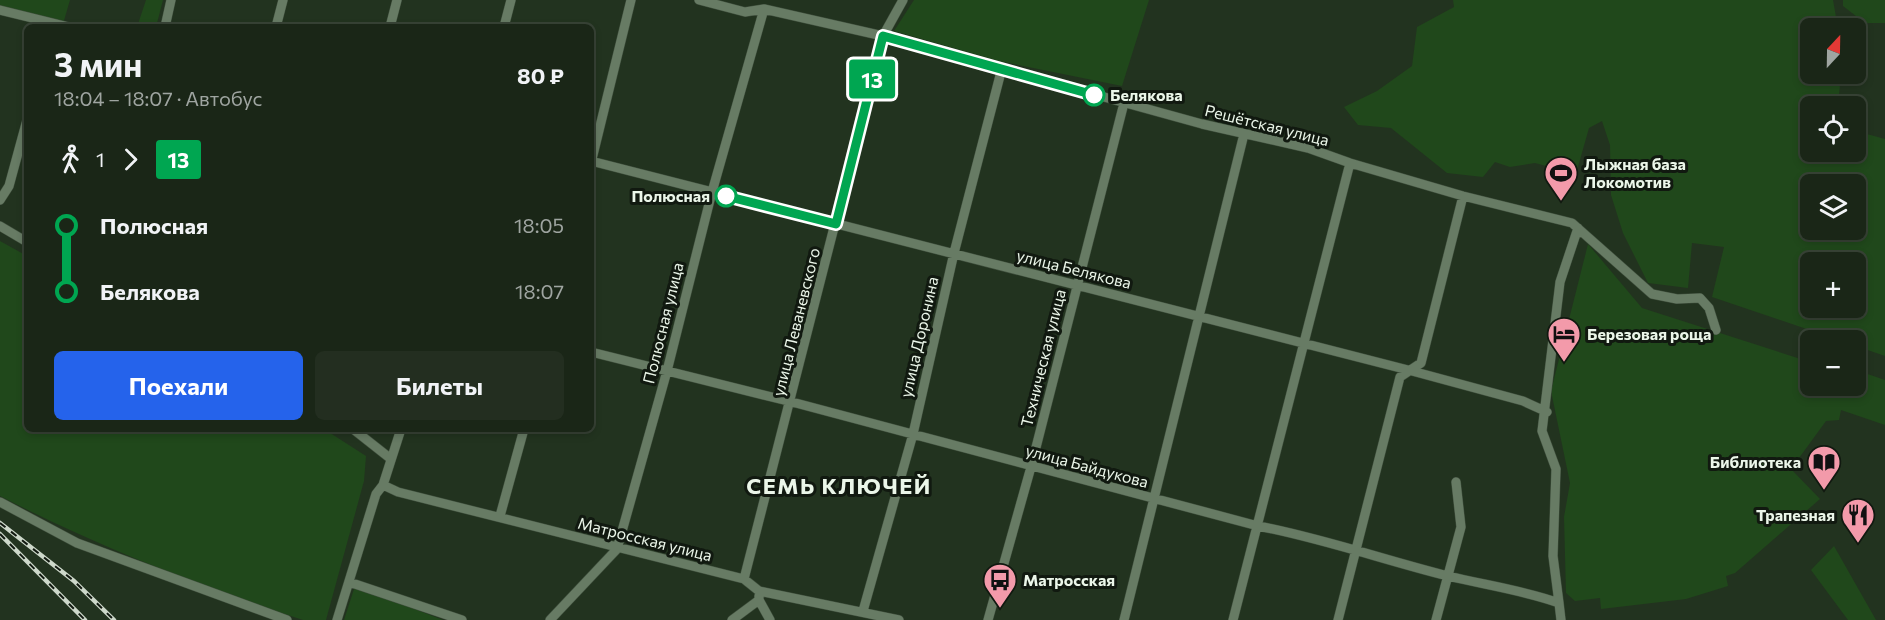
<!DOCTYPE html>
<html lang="ru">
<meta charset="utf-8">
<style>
:root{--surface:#1a2617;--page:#232e20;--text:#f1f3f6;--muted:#9fa5a1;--line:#384336;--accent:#2563eb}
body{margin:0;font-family:Commissioner,sans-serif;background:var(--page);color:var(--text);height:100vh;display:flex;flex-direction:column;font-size:22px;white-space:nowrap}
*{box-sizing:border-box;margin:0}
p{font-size:20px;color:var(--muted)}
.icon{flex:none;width:33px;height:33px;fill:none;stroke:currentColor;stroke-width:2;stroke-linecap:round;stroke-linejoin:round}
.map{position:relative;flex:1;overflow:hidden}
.side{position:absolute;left:24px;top:24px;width:570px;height:408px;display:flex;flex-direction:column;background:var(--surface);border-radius:9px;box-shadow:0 3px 9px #0003,0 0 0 2px var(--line)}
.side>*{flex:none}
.badge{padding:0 12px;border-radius:4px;font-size:21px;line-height:39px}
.needle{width:39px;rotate:22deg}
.fabs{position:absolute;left:1800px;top:18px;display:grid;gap:12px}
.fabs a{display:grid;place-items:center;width:66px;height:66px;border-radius:9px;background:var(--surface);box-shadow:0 3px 9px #0003,0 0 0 2px var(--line);font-size:30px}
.map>.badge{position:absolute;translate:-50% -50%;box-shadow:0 0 0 3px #fff}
.legs{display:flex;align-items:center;gap:9px;height:66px;padding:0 30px;font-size:20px}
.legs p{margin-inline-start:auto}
.overview{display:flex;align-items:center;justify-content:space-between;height:102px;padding:0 30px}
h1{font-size:33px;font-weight:700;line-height:45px}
.button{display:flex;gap:12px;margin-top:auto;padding:12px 30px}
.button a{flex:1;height:69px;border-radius:9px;background:var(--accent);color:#fff;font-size:24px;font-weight:700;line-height:69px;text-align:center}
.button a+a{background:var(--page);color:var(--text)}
ul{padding:0 30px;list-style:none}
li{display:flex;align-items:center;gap:21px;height:66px;font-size:22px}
li i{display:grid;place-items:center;width:9px;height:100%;margin:0 8px;background:currentColor}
li i::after{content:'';width:15px;height:15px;margin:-8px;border:4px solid;border-radius:50%;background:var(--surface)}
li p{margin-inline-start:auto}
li:first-child i{background:linear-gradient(#0000 50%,currentColor 0)}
li:last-child i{background:linear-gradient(currentColor 50%,#0000 0)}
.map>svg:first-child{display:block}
</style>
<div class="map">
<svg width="1885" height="620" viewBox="0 0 1885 620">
<rect width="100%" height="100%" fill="#22331f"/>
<path fill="#20481b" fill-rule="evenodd" d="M0,0H70L63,24L0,7Z
M146,0H163L156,27H137Z
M914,0H1149L1122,86L999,61L894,31Z
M1453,0H1833L1838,28H1810V74H1841L1838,106H1810V152H1856V131L1885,139V356L1856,346V340H1839L1712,297L1724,247L1692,243L1688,288L1648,283L1623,233L1611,195L1610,145L1602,121L1589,128L1576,174L1535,163L1510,167L1495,162L1483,177L1447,173L1391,128L1358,125L1344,107L1377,91L1412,66L1417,27L1454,7ZM1856,184V230H1810V184ZM1856,262V308H1810V262Z
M1843,0H1885V23H1865L1843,6Z
M0,241L27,256V429H324L366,456L364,481L326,620H303C199,586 97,546 0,496Z
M1588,244L1642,308L1810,362V386H1856V370L1885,380V425L1841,410L1839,420L1826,421L1791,469L1820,499L1735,573L1726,576L1728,586L1686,599L1601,609L1600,598L1575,601L1566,593L1564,517L1570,483L1551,391Z
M1834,546L1876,620H1848L1811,570Z
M355,586L443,620H344Z"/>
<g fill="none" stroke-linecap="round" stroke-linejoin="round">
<g stroke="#40503e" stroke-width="10">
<path id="minor" d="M699,0L745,12L764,9L883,36L1202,124L1308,148L1350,163L1463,196L1572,223L1652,294L1677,299L1700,298L1709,308L1716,330
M0,10L69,27
M165,27L171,0
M276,27L283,0
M390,27L397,0
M504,27L511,0
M591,161L1412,371L1523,401L1547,412
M591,163L631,0
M0,200L9,186L27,120
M0,226L27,242
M591,352L792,402L1258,526C1322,538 1384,560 1448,576C1485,585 1523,590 1559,603L1561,620
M353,429L391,459
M383,485L398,492L744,579L759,591L899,620
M0,502L77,543L287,620
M500,516L524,429
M744,579L883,36L903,0
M349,582L462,620
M759,596V600L770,620
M1559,603L1553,556L1556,469L1542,431L1560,282L1578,228
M863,611L913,434L954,253L1002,68
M337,620L376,494L383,485L401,429
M550,620L617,549L667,371L712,192L764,9
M732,620L759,600
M988,620L1031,467L1124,103
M1124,620L1244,134
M1233,620L1350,163
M1338,620L1400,377L1421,363L1463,196
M1436,620L1461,527L1456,482"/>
</g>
<use href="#minor" stroke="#677b64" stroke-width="9"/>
<g stroke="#cdd8ca" stroke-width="4.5">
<path id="rail" d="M0,523L74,581L114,620
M0,534L85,620"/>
</g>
<use href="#rail" stroke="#111910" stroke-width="2" stroke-dasharray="7" stroke-linecap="butt"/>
</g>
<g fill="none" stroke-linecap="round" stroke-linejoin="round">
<g stroke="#fff" stroke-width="14">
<path id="line-1" d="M726,196L836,224L883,36L1094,95"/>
</g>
<use href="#line-1" stroke="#00a651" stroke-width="9"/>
</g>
<defs>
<g id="stadium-pin" transform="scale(1.725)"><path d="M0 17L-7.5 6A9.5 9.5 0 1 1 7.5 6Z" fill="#f39aaa" stroke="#111910"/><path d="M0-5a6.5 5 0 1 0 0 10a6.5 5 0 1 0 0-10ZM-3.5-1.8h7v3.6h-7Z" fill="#111"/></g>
<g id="hotel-pin" transform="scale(1.725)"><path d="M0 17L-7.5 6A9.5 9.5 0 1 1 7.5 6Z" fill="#f39aaa" stroke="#111910"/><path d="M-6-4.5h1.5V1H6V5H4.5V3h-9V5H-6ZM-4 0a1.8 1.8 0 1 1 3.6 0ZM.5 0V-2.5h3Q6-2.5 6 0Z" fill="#111"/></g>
<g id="library-pin" transform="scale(1.725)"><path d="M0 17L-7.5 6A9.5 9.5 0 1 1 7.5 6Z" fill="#f39aaa" stroke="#111910"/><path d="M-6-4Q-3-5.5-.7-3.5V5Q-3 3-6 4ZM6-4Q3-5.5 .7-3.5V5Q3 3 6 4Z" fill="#111"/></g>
<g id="restaurant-pin" transform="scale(1.725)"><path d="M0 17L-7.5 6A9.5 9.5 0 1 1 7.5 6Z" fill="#f39aaa" stroke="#111910"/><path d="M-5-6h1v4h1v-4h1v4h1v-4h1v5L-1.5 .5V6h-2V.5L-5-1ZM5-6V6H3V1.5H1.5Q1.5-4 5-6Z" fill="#111"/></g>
<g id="bus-pin" transform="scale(1.725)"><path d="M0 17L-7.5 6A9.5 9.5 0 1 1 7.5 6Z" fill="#f39aaa" stroke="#111910"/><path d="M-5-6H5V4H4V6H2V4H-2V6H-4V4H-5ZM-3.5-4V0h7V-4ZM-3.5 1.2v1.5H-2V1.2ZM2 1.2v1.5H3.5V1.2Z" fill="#111"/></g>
</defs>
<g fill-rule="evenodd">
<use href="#stadium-pin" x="1561" y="173"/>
<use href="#hotel-pin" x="1564" y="334"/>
<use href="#library-pin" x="1824" y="462"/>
<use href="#restaurant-pin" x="1858" y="515"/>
<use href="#bus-pin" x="1000" y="580"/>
</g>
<g fill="#fff" stroke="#00a651" stroke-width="3">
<circle cx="1094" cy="95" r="10"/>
<circle cx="726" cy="196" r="10"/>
</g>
<g text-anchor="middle" stroke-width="6" stroke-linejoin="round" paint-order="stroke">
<g font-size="16" font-weight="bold" fill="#ebf6e9" stroke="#111910" text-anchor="start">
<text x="1110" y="101">Белякова</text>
<text x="710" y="202" text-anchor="end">Полюсная</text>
</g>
<g font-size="16" fill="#ebf6e9" stroke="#111910">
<text transform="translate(1267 125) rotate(14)" y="6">Решётская улица</text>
<text transform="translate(1074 269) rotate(14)" y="6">улица Белякова</text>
<text transform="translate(796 322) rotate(-76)" y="6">улица Леваневского</text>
<text transform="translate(663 323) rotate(-76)" y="6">Полюсная улица</text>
<text transform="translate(919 337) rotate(-77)" y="6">улица Доронина</text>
<text transform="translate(1043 358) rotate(-76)" y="6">Техническая улица</text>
<text transform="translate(1087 466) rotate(15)" y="6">улица Байдукова</text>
<text transform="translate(645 539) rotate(14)" y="6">Матросская улица</text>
</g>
<g font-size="16" font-weight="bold" fill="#ebf6e9" stroke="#111910" text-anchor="start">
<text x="1584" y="170">Лыжная база<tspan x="1584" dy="18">Локомотив</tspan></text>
<text x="1587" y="340">Березовая роща</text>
<text x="1801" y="468" text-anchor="end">Библиотека</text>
<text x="1835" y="521" text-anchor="end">Трапезная</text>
<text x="1023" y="586">Матросская</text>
</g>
<g font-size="22" font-weight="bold" letter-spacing="1.5" fill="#ebf6e9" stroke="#111910">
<text x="839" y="494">СЕМЬ КЛЮЧЕЙ</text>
</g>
</g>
</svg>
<div class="fabs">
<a><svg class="needle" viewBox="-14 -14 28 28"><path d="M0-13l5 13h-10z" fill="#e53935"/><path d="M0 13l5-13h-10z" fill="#9fa5a1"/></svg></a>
<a><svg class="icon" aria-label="locate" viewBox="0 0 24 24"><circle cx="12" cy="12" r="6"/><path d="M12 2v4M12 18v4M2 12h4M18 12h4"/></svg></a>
<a><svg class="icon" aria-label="layers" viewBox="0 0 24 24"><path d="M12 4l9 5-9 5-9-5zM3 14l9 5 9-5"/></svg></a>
<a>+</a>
<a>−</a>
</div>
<b class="badge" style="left:872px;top:79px;background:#00a651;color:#fff">13</b>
<section class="side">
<div class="overview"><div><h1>3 мин</h1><p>18:04 – 18:07 · Автобус</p></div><b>80 ₽</b></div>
<div class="legs"><svg class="icon" aria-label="walk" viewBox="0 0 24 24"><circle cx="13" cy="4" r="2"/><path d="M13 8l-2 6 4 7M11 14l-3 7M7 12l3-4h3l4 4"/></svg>1<svg class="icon" aria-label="forward" viewBox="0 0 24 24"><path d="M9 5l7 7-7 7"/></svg><b class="badge" style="background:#00a651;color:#fff">13</b></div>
<ul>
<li><i style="color:#00a651"></i><b>Полюсная</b><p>18:05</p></li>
<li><i style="color:#00a651"></i><b>Белякова</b><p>18:07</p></li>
</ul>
<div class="button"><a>Поехали</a><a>Билеты</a></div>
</section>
</div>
